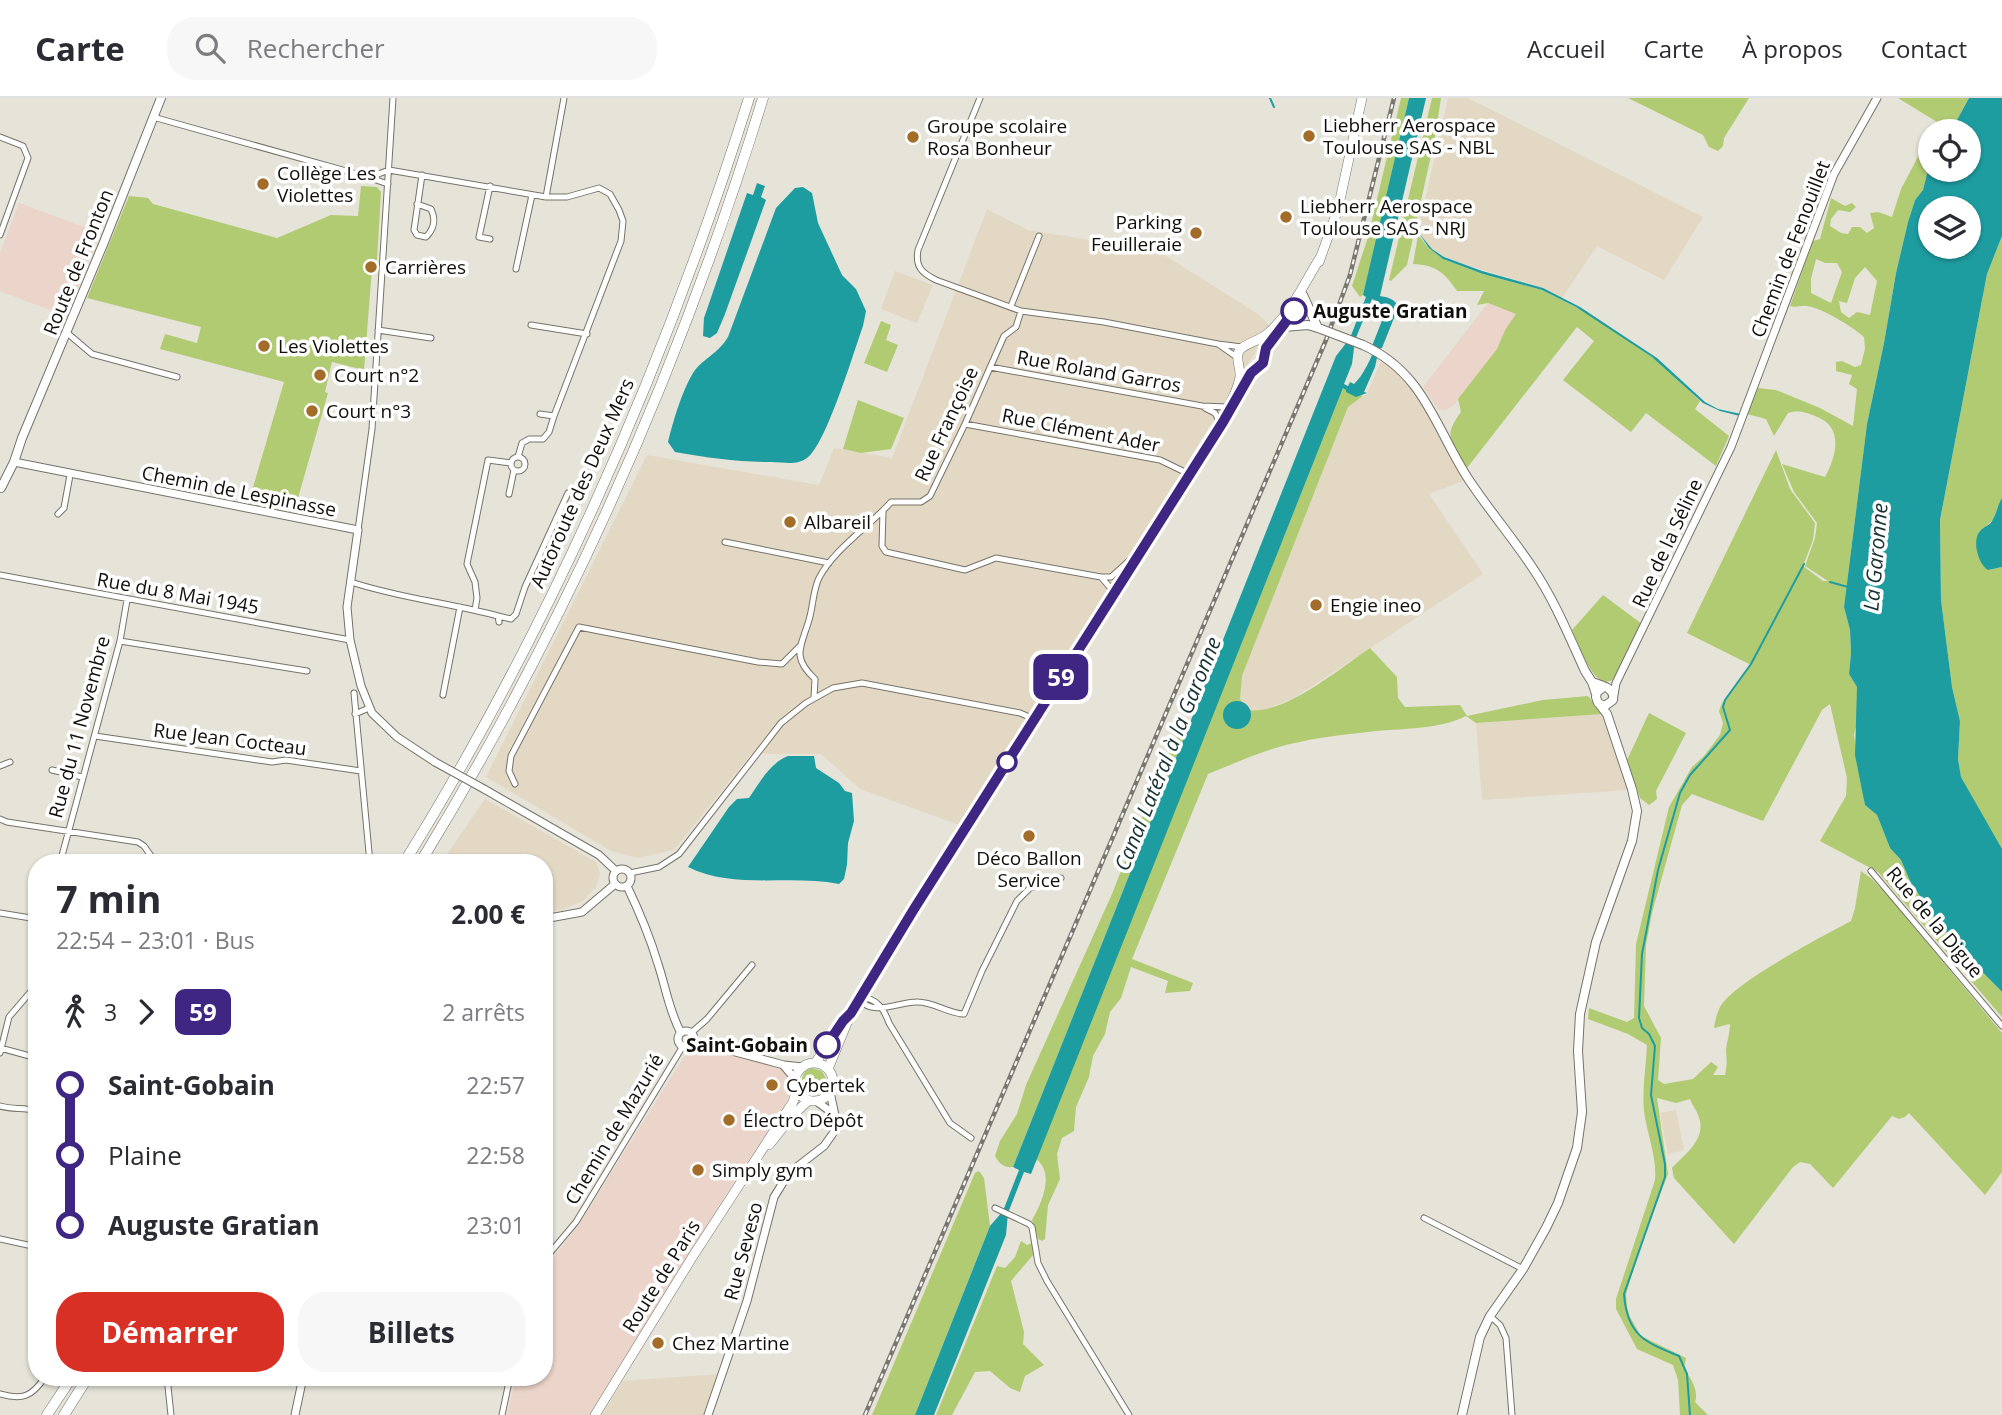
<!DOCTYPE html>
<html lang="fr">
<meta charset="utf-8">
<style>
:root{--surface:#fff;--page:#f7f7f7;--text:#2b2b33;--muted:#7c7c81;--line:#e1e1e2;--accent:#d93025}
body{margin:0;font-family:"Open Sans",sans-serif;background:var(--page);color:var(--text);height:100vh;display:flex;flex-direction:column;font-size:26px;white-space:nowrap}
*{box-sizing:border-box;margin:0}
p{font-size:23px;color:var(--muted)}
.icon{flex:none;width:38px;height:38px;fill:none;stroke:currentColor;stroke-width:2;stroke-linecap:round;stroke-linejoin:round}
.map{position:relative;flex:1;overflow:hidden}
.details{position:absolute;left:28px;top:756px;width:525px;height:532px;display:flex;flex-direction:column;background:var(--surface);border-radius:28px;box-shadow:0 2px 5px #0004}
.details>*{flex:none}
.badge{padding:0 14px;border-radius:10px;font-size:24px;line-height:46px}
.fabs{position:absolute;left:1918px;top:21px;display:grid;gap:14px}
.fabs a{display:grid;place-items:center;width:63px;height:63px;border-radius:50%;background:var(--surface);box-shadow:0 2px 5px #0004;font-size:35px}
.map>.badge{position:absolute;translate:-50% -50%;box-shadow:0 0 0 4px #fff}
.legs{display:flex;align-items:center;gap:10px;height:77px;padding:0 28px;font-size:23px}
.legs p{margin-inline-start:auto}
.head{display:flex;align-items:center;justify-content:space-between;height:119px;padding:0 28px}
h1{font-size:38px;font-weight:700;line-height:52px}
.cta{display:flex;gap:14px;margin-top:auto;padding:14px 28px}
.cta a{flex:1;height:80px;border-radius:28px;background:var(--accent);color:#fff;font-size:28px;font-weight:700;line-height:80px;text-align:center}
.cta a+a{background:var(--page);color:var(--text)}
ul{padding:0 28px;list-style:none}
li{display:flex;align-items:center;gap:24px;height:70px;font-size:26px}
li i{display:grid;place-items:center;width:10px;height:100%;margin:0 9px;background:currentColor}
li i::after{content:'';width:18px;height:18px;margin:-9px;border:5px solid;border-radius:50%;background:var(--surface)}
li p{margin-inline-start:auto}
li:first-child i{background:linear-gradient(#0000 50%,currentColor 0)}
li:last-child i{background:linear-gradient(currentColor 50%,#0000 0)}
header{display:flex;align-items:center;gap:42px;box-sizing:border-box;height:98px;padding:0 35px;background:var(--surface);border-bottom:2px solid var(--line)}
header strong{font-size:33px}
nav{display:flex;gap:38px;margin-inline-start:auto;font-size:24px}
.search{width:490px;height:63px;background:var(--page);display:flex;align-items:center;gap:18px;box-sizing:border-box;padding:0 24px;border-radius:28px;color:var(--muted);font-size:26px}
.map>svg:first-child{display:block}
</style>
<header>
<strong>Carte</strong>
<div class="search"><svg class="icon" aria-label="search" viewBox="0 0 24 24"><circle cx="10" cy="10" r="6"/><path d="M15 15l6 6"/></svg>Rechercher</div>
<nav><a>Accueil</a><a>Carte</a><a>À propos</a><a>Contact</a></nav>
</header>
<div class="map">
<svg width="2002" height="1317" viewBox="0 0 2002 1317">
<rect width="100%" height="100%" fill="#e6e3d8"/>
<path fill="#ebd4c9" d="M19,105L100,135L66,218L0,193V155Z
M1488,205L1517,216L1505,232L1497,251L1454,307L1446,312L1438,311L1423,289Z
M705,949L780,969L788,981L789,998L783,1010L727,1094L591,1317H507L516,1279H544V1172L579,1126L684,959Z"/>
<path fill="#e3d8c4" d="M1448,0H1468L1703,119L1664,182L1597,148L1562,200L1543,190L1453,163L1432,151L1418,134Z
M987,111L1028,132L1158,153L1258,216L1271,229L962,728L860,691L821,656H751L674,752L638,760L611,753L486,679L647,357L819,387L834,350L892,360Z
M895,173L933,187L917,225L881,211Z
M1382,261L1415,293L1465,382L1429,396L1483,476L1294,600L1260,614L1247,613L1240,601L1242,578L1348,309L1367,296Z
M1602,616L1628,692L1482,702L1476,625Z
M485,701L596,764L600,775L596,789L583,803L561,812L544,814V765H441Z
M1676,1012L1684,1052L1668,1056L1660,1015Z
M719,1276L705,1317H602L623,1283Z"/>
<path fill="#b1cb73" fill-rule="evenodd" d="M1401,0H1409L1369,175L1363,197L1360,199L1352,188L1368,139Z
M1432,0H1441L1435,39L1407,167L1391,183L1389,182Z
M1628,0H1749L1724,40L1723,48L1718,53L1709,49L1703,37Z
M1898,0H1969L1951,33H1932L1937,24Z
M1930,36V64L1923,92L1915,102L1908,124L1896,175L1884,245L1867,326L1844,509L1850,532L1851,555L1849,576L1857,589V624L1854,637L1865,707L1877,717L1890,750L1901,762L1910,783L1934,819L1968,859L2002,894V919L1878,774L1820,743L1846,698L1847,680L1830,606L1822,612L1763,723L1692,696L1682,707L1652,815L1646,847L1644,908L1661,940L1658,982L1664,986L1693,981L1711,964L1718,969L1713,977H1725C1727,968 1727,963 1726,954C1726,945 1730,936 1730,926L1714,930C1715,923 1717,915 1720,909C1733,885 1823,838 1851,823L1855,810L1861,773L1872,781L1889,799L2002,935V1074L1985,1097L1909,1015L1905,1019L1899,1021L1892,1018L1833,1090L1810,1066L1800,1064L1793,1069L1734,1146L1674,1080L1672,1070C1686,1055 1708,1040 1698,1017C1696,1011 1692,1007 1690,1001L1676,1005L1657,1000L1668,1076L1641,1147L1626,1196L1627,1209L1630,1219L1641,1238L1686,1260L1684,1271C1691,1280 1699,1293 1695,1304L1708,1317H1680L1678,1282L1673,1267L1637,1251L1616,1211V1201L1655,1082C1657,1058 1647,1037 1644,1013C1642,991 1646,969 1647,947L1628,936L1588,921L1589,910L1627,924L1634,920L1636,846L1669,709L1692,669L1704,658L1720,637L1723,625L1719,613L1722,605L1751,567L1687,535L1776,352L1790,391L1815,425L1813,442L1803,468L1823,483H1828L1805,468L1815,440L1817,425L1794,394L1782,366L1825,379C1837,357 1844,328 1815,318C1804,314 1799,312 1788,315L1774,338L1766,321L1747,316L1758,290L1776,292L1820,310L1853,328L1857,291L1849,286L1852,277L1836,273V264L1842,263L1855,269L1861,267L1865,251L1864,239C1853,229 1822,210 1807,208C1801,207 1797,210 1790,208L1813,143L1820,141L1831,100L1845,108L1852,105L1856,109L1850,114L1838,112L1831,121L1830,128L1841,135L1848,136L1852,129H1860L1867,135L1874,130L1870,115L1878,114L1892,119L1901,91ZM1816,161L1825,165H1837L1842,174L1831,205L1811,195V181ZM1865,169L1877,183L1870,217L1857,214L1849,220L1841,214L1839,203L1847,205L1855,180Z
M361,88L377,89L381,94L377,162H374L372,171L364,272L332,264L325,294L328,295L294,414L248,406L284,284L160,251L165,236L197,245L201,229L87,200L129,98L148,100L153,106L277,140L331,117L358,118Z
M1418,137L1429,150L1443,161L1483,176L1542,192L1595,219L1659,264L1700,303L1695,311L1729,338L1716,368L1646,315L1631,334L1563,282L1594,243L1577,229L1467,370C1453,344 1441,341 1461,314L1458,301L1497,251L1505,232L1516,216L1488,205L1477,207L1484,193H1457C1445,175 1436,167 1413,166Z
M2002,138V400L1993,421L1977,439V447L1988,472L2002,469V753L1961,679L1958,661L1960,623L1952,589L1941,502L1940,422L1987,176Z
M881,223L891,227L886,242L898,247L887,274L864,265Z
M1343,290L1363,298L1348,309L1242,578L1240,601L1247,612C1284,618 1340,570 1370,550L1397,579L1398,600L1405,609L1460,607L1467,618L1543,602L1588,598L1602,616L1476,625L1466,618C1438,633 1392,630 1359,635C1338,637 1316,640 1295,645C1265,651 1236,665 1208,676L1132,861L1193,885L1190,893L1165,895L1168,883L1131,869L1121,900L1110,914L1105,936L1093,958L1089,979L1076,1009L1074,1033L1062,1040L1057,1056L1060,1081L1048,1107L1045,1141L1042,1143L1038,1141L1032,1122C1042,1105 1055,1075 1036,1061Z
M858,302L904,320L891,351L861,355L843,351Z
M1603,497L1642,526L1618,576C1597,604 1580,548 1572,532Z
M1649,615L1686,635L1656,693L1657,701L1649,707L1640,700L1627,662Z
M1181,631H1185L1184,640L1013,1069C1005,1070 999,1066 995,1058L1000,1043L1017,1016L1026,987L1112,796L1155,686Z
M812,970L822,973L827,982L824,993L815,998L805,994L800,985L805,973Z
M979,1073L984,1080L990,1128L915,1317H872L975,1075Z
M1021,1143L1027,1147L1032,1145L1033,1157L1011,1183L1024,1234L1023,1246L1044,1267L1025,1278L1020,1294L1010,1290L990,1273L975,1274L952,1317H936L997,1168L1005,1170L1015,1159Z"/>
<path fill="#1e9da1" fill-rule="evenodd" d="M1409,0H1426L1380,198C1386,199 1397,201 1398,210L1382,250L1379,251L1375,269L1364,294L1367,295L1356,299L1346,294V292L1343,290L1031,1076L1024,1074L1008,1115L1006,1137L934,1317H915L990,1128L1003,1113L1019,1072L1013,1069L1336,258L1350,240L1366,199L1363,197ZM1372,201L1379,204L1385,215L1372,248L1375,250C1371,260 1363,278 1354,286L1350,284L1348,288L1344,286L1352,266L1355,242Z
M1969,0H2002V138L1987,176L1940,422L1941,502L1952,589L1960,623L1958,661L1961,679L2002,751V894L1968,859L1934,819L1910,783L1901,762L1890,750L1877,717L1865,707L1855,657L1857,589L1849,576L1851,555L1850,532L1844,509L1867,326L1884,245L1896,175L1908,124L1915,102L1923,92L1930,64V72H1969V33H1951ZM1930,110H1969V149H1930Z
M757,85L765,88L761,99L766,102L725,216L717,235L710,240L703,238L704,220L747,95L753,97Z
M803,89L812,95L818,125L842,177L856,191L866,213L863,228C854,253 826,347 807,360C796,368 784,364 771,364C738,364 708,360 675,354L668,344C673,323 682,293 693,275C702,261 717,257 728,239L776,110L795,90Z
M1418,134L1432,151L1444,159L1482,173L1543,190L1580,209L1657,260L1705,304L1718,311L1741,316L1740,318L1720,313L1703,305L1652,259L1576,209L1542,192L1483,176L1443,161L1429,150Z
M2002,400V469L1988,472C1978,466 1971,441 1981,432C1986,427 1990,428 1993,421C1997,414 1998,406 2002,400Z
M1223 617a14 14 0 1 1 28 0a14 14 0 1 1-28 0Z
M788,658H814L816,670L839,685L845,693L852,695L854,723L848,745L847,767L844,781L839,786C790,776 734,792 688,769L729,709L737,701L749,700C760,684 770,665 788,658Z"/>
<g fill="none" stroke-linecap="round" stroke-linejoin="round">
<path stroke="#1e9da1" stroke-width="2" d="M1270,0L1274,9
M1830,484L1848,489
M1690,1317L1687,1276L1679,1258C1644,1244 1627,1237 1624,1196L1665,1079V1066L1651,997L1655,948L1649,936L1642,930L1639,920L1642,856L1658,772L1680,695L1690,677L1730,632L1723,609L1725,602L1751,566L1804,466"/>
<g stroke="#757369" stroke-width="7">
<path id="minor" d="M980,0L918,152C915,169 922,175 936,182L1021,213L1104,224L1218,246
M153,19L364,78L388,86
M0,39L23,48L28,60L0,137
M364,78H373L389,72L546,99H567L599,90L610,96L619,112L623,123L621,143L554,318L540,316
M490,88L479,139L490,141
M546,99L564,0
M417,106L431,111C436,121 434,131 426,139L417,137L414,132L422,77
M516,171L532,97
M1011,208L1039,138
M531,227L587,236
M378,232L431,240
M66,234L92,256L177,279
M1238,260L1218,246L1242,249
M990,269L1202,308L1227,309
M1205,310L1215,315L1219,323
M965,326L1160,362L1189,376
M511 366a7 7 0 1 1 14 0a7 7 0 1 1-14 0Z
M518,359L522,345L529,341H543L549,334L554,318
M509,396L514,372
M883,413L882,448L886,454L965,472L996,460L1101,479
M58,416L64,410L70,377
M358,432L372,331L393,0
M725,444L829,465
M0,477L350,542
M351,484C399,500 450,505 498,518L499,524
M1114,494L1101,479H1111L1131,461
M475,512L477,500L475,484L467,466L488,362L511,365
M498,518L511,521L516,516L525,489L568,395
M120,543L307,573
M354,595L370,765
M443,597L460,509
M814,600L815,581C791,559 801,549 809,522C813,509 813,492 819,480C834,451 870,428 891,404H921L930,398L965,326L1004,238L1016,229L1021,213
M355,616L369,610
M95,638L272,664L286,662L361,673
M0,668L10,664
M52,672L82,679
M515,686L509,673L511,658L579,529L758,564L782,566L800,548
M0,721L7,724L138,744L144,748L156,765
M60,765L120,543L127,502
M1871,773L2002,928
M630,775L659,769L679,756L781,625L806,605L833,590L862,585L1020,615L1034,621
M0,815L37,821
M860,899C877,900 884,911 889,925L950,1025L971,1040
M859,901C873,919 898,904 916,904C933,903 948,916 964,916L982,873L1017,803L1030,790L1061,780
M691,935L707,921L752,867
M0,950L37,960
M0,955L9,919L33,891L37,876
M0,1008C13,1012 23,1009 37,1013
M995,1110L1029,1126L1032,1129L1038,1165L1047,1183L1129,1317
M1424,1120L1523,1171
M0,1141L37,1149
M544,1162L576,1124L683,948
M1490,1218L1500,1227L1506,1240L1512,1317
M167,1279L171,1317
M0,1296C22,1302 32,1299 45,1279
M502,1317L510,1279"/>
</g>
<g stroke="#757369" stroke-width="9">
<path id="tertiary" d="M14,364L358,432L347,509L350,542L361,588L372,615L397,639L435,664
M1614,597L1616,585L1731,349L1834,76L1877,0
M484,691L599,757L616,773
M613 780a9 9 0 1 1 18 0a9 9 0 1 1-18 0Z
M627,788C639,813 650,839 658,866C666,890 669,913 681,935
M544,821L582,814L615,786
M678 941a8 8 0 1 1 16 0a8 8 0 1 1-16 0Z
M694,943L784,967L802,969
M784,968L795,981
M816,1003L834,1016
M295,1317L303,1279
M708,1317L747,1203L774,1099L789,1075L824,1048L836,1031V1022L830,994"/>
</g>
<g stroke="#757369" stroke-width="10">
<path id="secondary" d="M1303,197L1317,228
M1283,229L1308,227L1321,231
M1363,247C1425,275 1435,330 1469,382C1489,412 1512,439 1532,469C1554,501 1569,538 1585,573L1592,584L1596,596
M1,390L14,364L22,340L104,144L161,0
M1592,584C1602,588 1615,589 1613,602L1605,608L1598,605L1596,599L1597,594L1604,589
M1462,1317L1480,1239L1490,1218L1523,1171L1546,1130L1558,1105L1577,1050L1582,1014L1578,953L1580,916L1596,844L1632,743L1637,713L1632,691L1607,616L1600,607"/>
</g>
<g stroke="#757369" stroke-width="10">
<path id="primary" d="M1319,164L1338,111L1362,0
M1237,302L1251,275L1263,265L1266,250L1284,228
M815,965L848,918
M795 984a19 19 0 1 1 38 0a19 19 0 1 1-38 0Z
M828,971L851,915L865,890L1211,339C1221,320 1236,300 1240,279C1241,270 1235,261 1239,253C1243,246 1259,243 1267,236C1291,216 1303,187 1320,160
M769,1047L793,1017L809,1002
M595,1317L693,1158L793,1004L797,992"/>
</g>
<g stroke="#757369" stroke-width="11">
<path id="motorway" d="M404,765C552,526 665,267 749,0
M420,765C566,527 681,267 763,0
M47,1317L72,1279
M64,1317L88,1279"/>
</g>
<use href="#minor" stroke="#fff" stroke-width="5"/>
<use href="#tertiary" stroke="#fff" stroke-width="7"/>
<use href="#secondary" stroke="#fff" stroke-width="8"/>
<use href="#primary" stroke="#fff" stroke-width="9"/>
<use href="#motorway" stroke="#fff" stroke-width="10"/>
<g stroke="#79776f" stroke-width="4.5">
<path id="rail" d="M865,1317L1326,242L1350,177L1394,0"/>
</g>
<use href="#rail" stroke="#fff" stroke-width="2" stroke-dasharray="5" stroke-linecap="butt"/>
<g stroke="#757369" stroke-width="9" stroke-linecap="butt">
<path id="tertiary-bridge" d="M435,664L484,691"/>
</g>
<g stroke="#757369" stroke-width="10" stroke-linecap="butt">
<path id="secondary-bridge" d="M1321,231L1363,247"/>
</g>
<use href="#tertiary-bridge" stroke="#fff" stroke-width="7"/>
<use href="#secondary-bridge" stroke="#fff" stroke-width="8"/>
</g>
<g fill="none" stroke-linecap="round" stroke-linejoin="round">
<g stroke="#fff" stroke-width="16">
<path id="line-1" d="M827,947L843,923L851,915L914,811L1223,324L1251,275L1263,265L1266,250L1294,213"/>
</g>
<use href="#line-1" stroke="#3f2682" stroke-width="10"/>
</g>
<g fill="#a36c28" stroke="#fff" stroke-width="2.5">
<circle cx="1309" cy="38" r="7"/>
<circle cx="913" cy="39" r="7"/>
<circle cx="263" cy="86" r="7"/>
<circle cx="1286" cy="119" r="7"/>
<circle cx="1196" cy="135" r="7"/>
<circle cx="371" cy="169" r="7"/>
<circle cx="264" cy="248" r="7"/>
<circle cx="320" cy="277" r="7"/>
<circle cx="312" cy="313" r="7"/>
<circle cx="790" cy="424" r="7"/>
<circle cx="1316" cy="507" r="7"/>
<circle cx="1029" cy="738" r="7"/>
<circle cx="772" cy="987" r="7"/>
<circle cx="729" cy="1022" r="7"/>
<circle cx="698" cy="1072" r="7"/>
<circle cx="658" cy="1245" r="7"/>
</g>
<g fill="#fff" stroke="#3f2682" stroke-width="3.5">
<circle cx="1294" cy="213" r="12"/>
<circle cx="1007" cy="664" r="9"/>
<circle cx="827" cy="947" r="12"/>
</g>
<g text-anchor="middle" stroke-width="7" stroke-linejoin="round" paint-order="stroke">
<g font-size="19" fill="#100f0b" stroke="#fff" text-anchor="start">
<text x="1323" y="34">Liebherr Aerospace<tspan x="1323" dy="22">Toulouse SAS - NBL</tspan></text>
<text x="927" y="35">Groupe scolaire<tspan x="927" dy="22">Rosa Bonheur</tspan></text>
<text x="277" y="82">Collège Les<tspan x="277" dy="22">Violettes</tspan></text>
<text x="1300" y="115">Liebherr Aerospace<tspan x="1300" dy="22">Toulouse SAS - NRJ</tspan></text>
<text x="1182" y="131" text-anchor="end">Parking<tspan x="1182" dy="22">Feuilleraie</tspan></text>
<text x="385" y="176">Carrières</text>
<text x="278" y="255">Les Violettes</text>
<text x="334" y="284">Court n°2</text>
<text x="326" y="320">Court n°3</text>
<text x="804" y="431">Albareil</text>
<text x="1330" y="514">Engie ineo</text>
<text x="1029" y="767" text-anchor="middle">Déco Ballon<tspan x="1029" dy="22">Service</tspan></text>
<text x="786" y="994">Cybertek</text>
<text x="743" y="1029">Électro Dépôt</text>
<text x="712" y="1079">Simply gym</text>
<text x="672" y="1252">Chez Martine</text>
</g>
<g font-size="19" fill="#100f0b" stroke="#fff">
<text transform="translate(1790 151) rotate(-69)" y="7">Chemin de Fenouillet</text>
<text transform="translate(78 164) rotate(-68)" y="7">Route de Fronton</text>
<text transform="translate(1099 273) rotate(10)" y="7">Rue Roland Garros</text>
<text transform="translate(946 326) rotate(-65)" y="7">Rue Françoise</text>
<text transform="translate(1081 332) rotate(11)" y="7">Rue Clément Ader</text>
<text transform="translate(582 385) rotate(-66)" y="7">Autoroute des Deux Mers</text>
<text transform="translate(239 393) rotate(11)" y="7">Chemin de Lespinasse</text>
<text transform="translate(1667 445) rotate(-65)" y="7">Rue de la Séline</text>
<text transform="translate(178 495) rotate(10)" y="7">Rue du 8 Mai 1945</text>
<text transform="translate(79 629) rotate(-75)" y="7">Rue du 11 Novembre</text>
<text transform="translate(230 641) rotate(7)" y="7">Rue Jean Cocteau</text>
<text transform="translate(1935 824) rotate(50)" y="7">Rue de la Digue</text>
<text transform="translate(614 1031) rotate(-59)" y="7">Chemin de Mazurié</text>
<text transform="translate(743 1153) rotate(-75)" y="7">Rue Seveso</text>
<text transform="translate(661 1178) rotate(-58)" y="7">Route de Paris</text>
</g>
<g font-size="19" font-weight="bold" fill="#100f0b" stroke="#fff" text-anchor="start">
<text x="1313" y="220">Auguste Gratian</text>
<text x="808" y="954" text-anchor="end">Saint-Gobain</text>
</g>
<g font-size="21" font-style="italic" fill="#183233" stroke="#fff">
<text transform="translate(1876 459) rotate(-85)" y="7">La Garonne</text>
<text transform="translate(1168 656) rotate(-68)" y="7">Canal Latéral à la Garonne</text>
</g>
</g>
</svg>
<div class="fabs">
<a><svg class="icon" aria-label="locate" viewBox="0 0 24 24"><circle cx="12" cy="12" r="6"/><path d="M12 2v4M12 18v4M2 12h4M18 12h4"/></svg></a>
<a><svg class="icon" aria-label="layers" viewBox="0 0 24 24"><path d="M12 4l9 5-9 5-9-5zM3 14l9 5 9-5"/></svg></a>
</div>
<b class="badge" style="left:1061px;top:579px;background:#3f2682;color:#fff">59</b>
<section class="details">
<div class="head"><div><h1>7 min</h1><p>22:54 – 23:01 · Bus</p></div><b>2.00 €</b></div>
<div class="legs"><svg class="icon" aria-label="walk" viewBox="0 0 24 24"><circle cx="13" cy="4" r="2"/><path d="M13 8l-2 6 4 7M11 14l-3 7M7 12l3-4h3l4 4"/></svg>3<svg class="icon" aria-label="forward" viewBox="0 0 24 24"><path d="M9 5l7 7-7 7"/></svg><b class="badge" style="background:#3f2682;color:#fff">59</b><p>2 arrêts</p></div>
<ul>
<li><i style="color:#3f2682"></i><b>Saint-Gobain</b><p>22:57</p></li>
<li><i style="color:#3f2682"></i><span>Plaine</span><p>22:58</p></li>
<li><i style="color:#3f2682"></i><b>Auguste Gratian</b><p>23:01</p></li>
</ul>
<div class="cta"><a>Démarrer</a><a>Billets</a></div>
</section>
</div>
